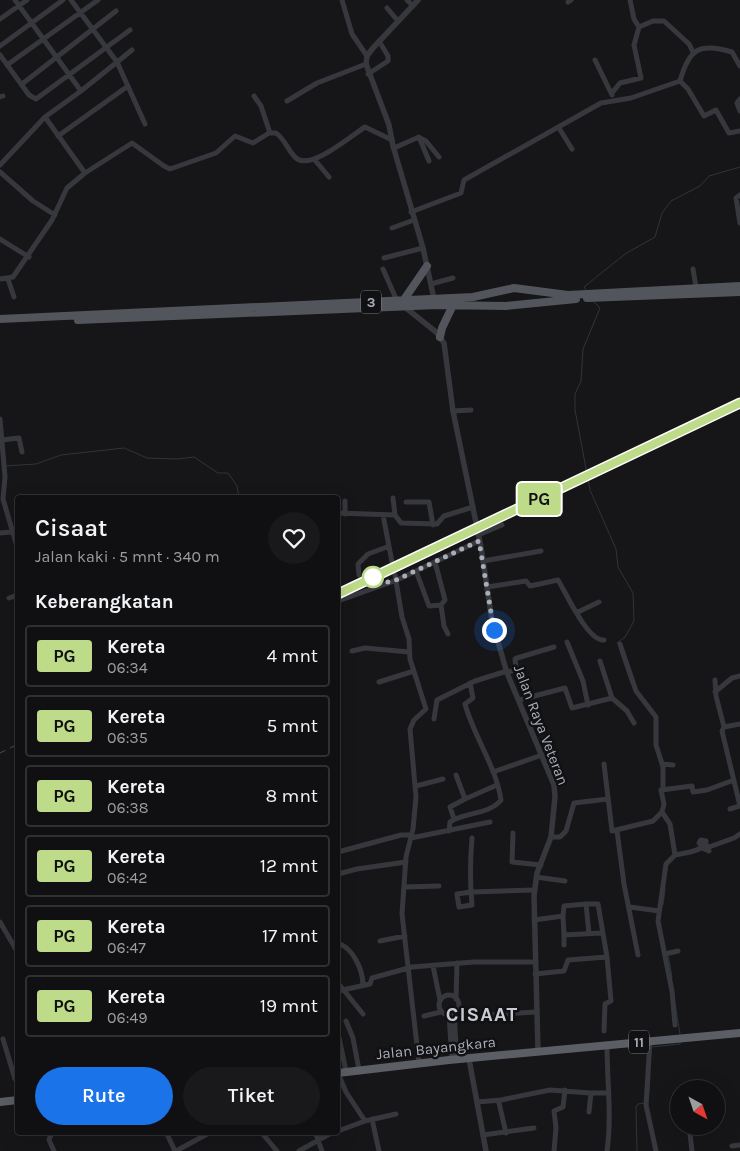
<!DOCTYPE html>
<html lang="id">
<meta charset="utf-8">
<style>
:root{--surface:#101012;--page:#19191b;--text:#f1f3f6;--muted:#9c9d9f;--line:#303032;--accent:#1a73e8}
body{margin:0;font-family:Karla,sans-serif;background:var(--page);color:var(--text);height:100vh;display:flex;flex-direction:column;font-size:19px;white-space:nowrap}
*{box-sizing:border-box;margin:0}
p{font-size:16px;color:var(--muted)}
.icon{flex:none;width:28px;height:28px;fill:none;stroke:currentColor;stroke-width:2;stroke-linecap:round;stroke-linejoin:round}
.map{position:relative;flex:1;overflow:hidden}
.details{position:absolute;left:15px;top:495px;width:325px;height:640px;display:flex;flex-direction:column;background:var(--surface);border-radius:5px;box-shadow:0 5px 20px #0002,0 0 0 1px var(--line)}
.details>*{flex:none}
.badge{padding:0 10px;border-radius:4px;font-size:18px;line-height:32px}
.needle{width:32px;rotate:140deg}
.fabs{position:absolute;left:670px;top:1080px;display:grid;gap:10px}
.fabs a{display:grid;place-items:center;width:55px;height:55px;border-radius:50%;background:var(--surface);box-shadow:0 5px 20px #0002,0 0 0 1px var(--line);font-size:25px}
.you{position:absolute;width:25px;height:25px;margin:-12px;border:4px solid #fff;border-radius:50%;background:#1a73e8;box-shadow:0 0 0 8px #1a73e833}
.map>.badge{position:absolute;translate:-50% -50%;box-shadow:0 0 0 2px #fff}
h2{padding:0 20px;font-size:19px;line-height:45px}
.round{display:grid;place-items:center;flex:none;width:52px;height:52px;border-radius:26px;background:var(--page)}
.overview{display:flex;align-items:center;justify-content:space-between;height:85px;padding:0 20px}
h1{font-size:24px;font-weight:600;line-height:38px}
.action{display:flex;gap:10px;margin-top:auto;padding:10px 20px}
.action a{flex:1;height:58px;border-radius:30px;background:var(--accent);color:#fff;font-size:20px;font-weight:600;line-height:58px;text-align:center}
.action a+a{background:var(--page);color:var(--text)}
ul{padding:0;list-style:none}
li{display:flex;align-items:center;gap:15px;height:62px;margin:0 10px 8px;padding:0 10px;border:2px solid var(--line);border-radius:5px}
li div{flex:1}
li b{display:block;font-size:19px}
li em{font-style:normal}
li .badge{min-width:55px;font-weight:700;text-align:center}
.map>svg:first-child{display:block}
</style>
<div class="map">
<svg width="740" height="1151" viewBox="0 0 740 1151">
<rect width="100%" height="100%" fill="#161618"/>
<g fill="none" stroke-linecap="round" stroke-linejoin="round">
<path stroke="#2c353c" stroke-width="1" d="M587,291L584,287L625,254L655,237L662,213L671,201L700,186L709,176L740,167
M593,301L600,308L583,349L581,381L575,394V410L590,490L616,549L618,567L633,593L634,621L625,637L617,643
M5,466L36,464L61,455L124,448L147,458L177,459L194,457L218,473H228L237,486L239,498
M620,651L631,683
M663,905L665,889
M668,954L672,977
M675,1004L680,1034
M652,1047L680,1044V1041
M648,1102L650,1075
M637,1151L636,1107L638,1104L644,1103"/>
<path stroke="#37383d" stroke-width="5" d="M15,0L81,91L45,117L85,173
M71,0L117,62L145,124
M342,0L352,34L367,56
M407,0L413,6
M630,0L634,19L639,27L653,21H664L689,44L693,52
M568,2L571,0
M387,8L398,21
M0,19L27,0
M0,46L63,0
M0,55L29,95L36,99L130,30
M595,60L612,95
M7,65L98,0
M368,74L388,61V56L379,41
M680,81C689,49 699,42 732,52L740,66
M22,84L116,11
M81,91L132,50
M612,93L620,83L641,78L634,45L639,27
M254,96L261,106L270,133
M0,97L3,96
M740,99L737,103L740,111
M287,101L317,83L366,64
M559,128L572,149
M58,136L128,86
M420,138L426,141L439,157
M394,148L419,137L429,161
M314,159L329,177
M0,165L45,117
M0,172L33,201L55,215
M740,195L736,198L740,223
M411,212L461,193L464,180L601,103L631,98L680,81L688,89L704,116L716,110L729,133L740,131
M392,228L414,220
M0,239L29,257
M384,258L423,248
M383,269L397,301
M693,269L696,287
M0,279L13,277L52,220L67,188L85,173L132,143L164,166L170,169L216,153L235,136L253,143L269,133H276C285,139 288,151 296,158C311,171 352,135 365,127L392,140
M8,279L14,297
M431,284L453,278
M453,411L471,410
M0,419L5,477L3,499L18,550
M2,440L19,438L22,452
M393,498L395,515
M406,502H429L433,525
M338,513L395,515L401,523L437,524L444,516L473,507
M345,514V501
M383,515L392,562
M0,533L12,532
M478,535L502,525
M483,561L541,551
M416,571L429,606L441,605L445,600L435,562
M359,575L358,564L368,554L387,547
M395,575L402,617L409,639L410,659L426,709L414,720L410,729L416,797L413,829L406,857L402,914L419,1063
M487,587L526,581L530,586L558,580C566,593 588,642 604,640
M9,598L18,595
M338,601L397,580L479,541
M441,605L444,626L448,634
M578,612L599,602
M567,642L583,681L588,705
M620,644L636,691L656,717V745L663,767V790
M352,651L365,648L409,652
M600,661L612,698
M507,673L516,669L515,659L517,658L554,647
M715,680L716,696L724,727
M379,682L414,671
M715,692L732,678L740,676
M519,700L565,688L572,708L612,698L627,711L634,723
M434,719L437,700L475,681L507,671
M740,724L724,727L722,731L740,806
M604,764L612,831L653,821L662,812L670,824L675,855
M662,764L673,765
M493,772L542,755
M416,786L443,779
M465,799L497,785
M730,809L740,806
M662,812L664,804L661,790L692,786L693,792L707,790L734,780
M454,819L450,807L465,799L456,775
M449,831L450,822C464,812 489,815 501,800C496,766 474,737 465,704L473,698L470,683
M617,831L624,884L638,955
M513,833L512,862L541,865
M551,837H560L566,831L574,803L608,799
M411,838L490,822
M472,838C470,861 470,883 472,905L459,907L457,894L471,892H472L535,890
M702,846L699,843L701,840L706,841V845
M702,848L709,851
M338,852L401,835H412
M338,874L357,869L406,862
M536,877L565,881
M405,887L439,886
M586,904H598L607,957L611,1001L605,1004L604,1031
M630,907L659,911
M563,916L564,935L601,933
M534,920L563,916L564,906L586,904L589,934
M0,922L18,953
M380,941L405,936
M338,943C353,948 363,970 363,985
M564,945V935
M665,954L678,951
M433,966L440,1000
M535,974L564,971L568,960L607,957
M338,983L363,1014
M338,991L370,984L372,978L412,967L474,962H535
M439 1005a10 10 0 1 1 20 0a10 10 0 1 1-20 0Z
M456,999L457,963
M454,1014L457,1059
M449,1015L452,1059
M490,1015L535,1012
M424,1016L441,1012
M346,1021L353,1038L359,1070
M675,1025L672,991L658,921L666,864L675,855C684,853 699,852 704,845L709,847L734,838L740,834
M338,1033L346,1071
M3,1039L15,1079L18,1080
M650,1040L646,1105L656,1151
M338,1073L346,1092L365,1121
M477,1102L501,1100L550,1090L590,1093
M499,1103L506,1133
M589,1112L591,1093H607
M372,1119L379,1151
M338,1131L365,1121L396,1114
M52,1132L49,1140L54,1151
M166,1132L175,1151
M261,1132L277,1151
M315,1132L322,1151
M690,1134L692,1151
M483,1135L534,1128
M732,1146L740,1145
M176,1151L211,1132
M299,1151L333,1132
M554,1151L556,1128L554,1111L563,1107L565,1090
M607,1151C612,1116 607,1081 607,1045"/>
<path stroke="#37383d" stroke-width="5.5" d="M418,0L373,48L367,56L366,64L389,125L393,146L423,248L434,299
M406,308L436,332L444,343L453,411L481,547L492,621L507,673L554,785L555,797L551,837L537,873L534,896L538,1051
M469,1059L486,1151"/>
<path stroke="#53555c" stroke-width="8" d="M587,298L740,292
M403,301L427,266
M0,319L473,297L514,288L568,295L740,286
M78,320L437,305L506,306L576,299
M440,337L442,328L453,305"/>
<path stroke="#5b5e65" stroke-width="8" d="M338,1073L449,1060L740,1033
M0,1102L18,1100"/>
<path stroke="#4a4c52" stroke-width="1" stroke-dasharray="6 5" stroke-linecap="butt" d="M338,594L740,403
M0,753L18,744"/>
</g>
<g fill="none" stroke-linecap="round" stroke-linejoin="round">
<g stroke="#fff" stroke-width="11">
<path id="line" d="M338,594L740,403"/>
</g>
<use href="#line" stroke="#bedb89" stroke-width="8"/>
<path stroke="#a8adb8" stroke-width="5" stroke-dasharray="0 9" d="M373,577L380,584L396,580L479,541L494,630"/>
</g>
<circle fill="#fff" stroke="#bedb89" stroke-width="2.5" cx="373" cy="577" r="10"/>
<g text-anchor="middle" stroke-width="5" stroke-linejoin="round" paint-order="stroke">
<g fill="#111113" stroke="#7b7e86" stroke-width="1">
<rect x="361" y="290.5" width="20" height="23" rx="4"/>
<rect x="629" y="1030.5" width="20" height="23" rx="4"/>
</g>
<g font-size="14" font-weight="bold" fill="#a8adb8">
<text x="371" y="307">3</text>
<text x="639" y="1047">11</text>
</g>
<g font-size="15" fill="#a8adb8" stroke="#111113">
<text transform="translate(541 725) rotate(69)" y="5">Jalan Raya Veteran</text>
<text transform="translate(436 1048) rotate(-6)" y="5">Jalan Bayangkara</text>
</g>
<g font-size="20" font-weight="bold" letter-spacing="1" fill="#c9ccd4" stroke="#111113">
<text x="482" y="1021">CISAAT</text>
</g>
</g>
</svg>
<div class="fabs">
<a><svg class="needle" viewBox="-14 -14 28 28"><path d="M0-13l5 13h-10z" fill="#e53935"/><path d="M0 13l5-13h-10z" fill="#9c9d9f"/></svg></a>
</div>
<div class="you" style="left:494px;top:630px"></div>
<b class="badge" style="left:539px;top:499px;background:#bedb89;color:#111">PG</b>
<section class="details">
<div class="overview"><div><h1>Cisaat</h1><p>Jalan kaki · 5 mnt · 340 m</p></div><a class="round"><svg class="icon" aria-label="heart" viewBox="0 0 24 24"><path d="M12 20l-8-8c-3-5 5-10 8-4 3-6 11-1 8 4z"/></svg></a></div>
<h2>Keberangkatan</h2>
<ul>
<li><span class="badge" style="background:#bedb89;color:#111">PG</span><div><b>Kereta</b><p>06:34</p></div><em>4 mnt</em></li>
<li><span class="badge" style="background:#bedb89;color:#111">PG</span><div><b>Kereta</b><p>06:35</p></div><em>5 mnt</em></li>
<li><span class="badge" style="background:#bedb89;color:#111">PG</span><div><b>Kereta</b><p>06:38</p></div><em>8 mnt</em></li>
<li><span class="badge" style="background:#bedb89;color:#111">PG</span><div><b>Kereta</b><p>06:42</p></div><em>12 mnt</em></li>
<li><span class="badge" style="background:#bedb89;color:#111">PG</span><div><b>Kereta</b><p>06:47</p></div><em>17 mnt</em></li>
<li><span class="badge" style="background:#bedb89;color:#111">PG</span><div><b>Kereta</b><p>06:49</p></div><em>19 mnt</em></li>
</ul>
<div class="action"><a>Rute</a><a>Tiket</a></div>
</section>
</div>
